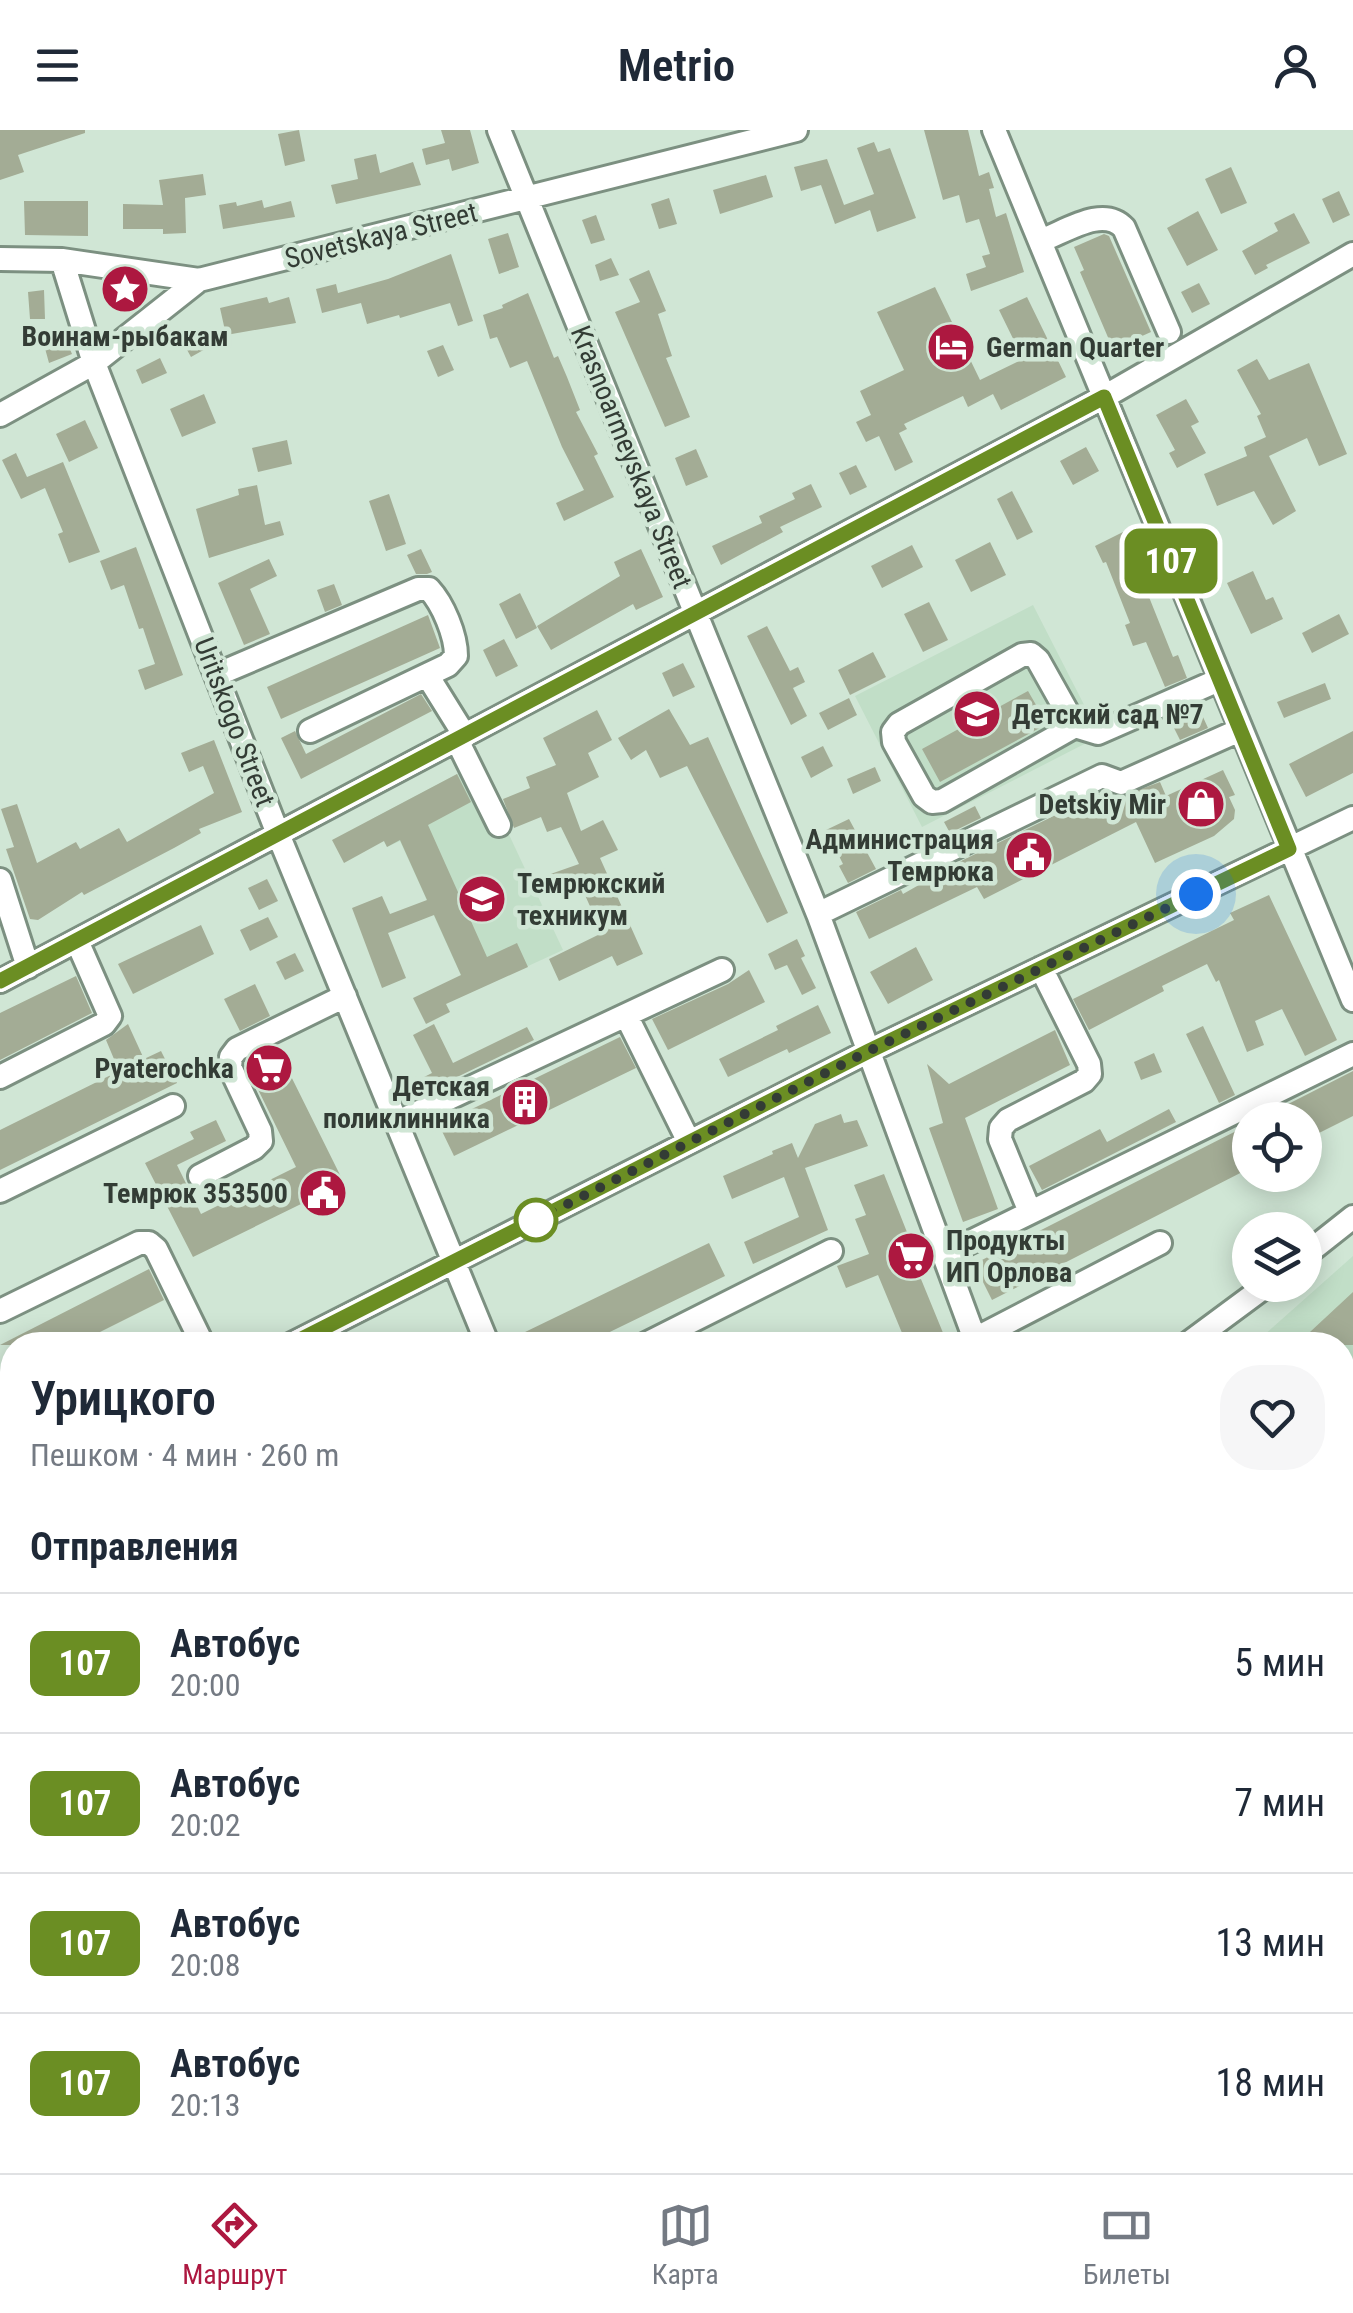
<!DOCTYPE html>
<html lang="ru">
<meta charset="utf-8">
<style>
:root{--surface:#fff;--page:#f6f6f7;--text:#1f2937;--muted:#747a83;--line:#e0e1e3;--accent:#ad1840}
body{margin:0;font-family:"Roboto Condensed",sans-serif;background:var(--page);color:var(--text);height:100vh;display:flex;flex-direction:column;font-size:38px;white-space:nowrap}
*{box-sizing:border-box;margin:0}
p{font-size:32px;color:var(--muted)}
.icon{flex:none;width:55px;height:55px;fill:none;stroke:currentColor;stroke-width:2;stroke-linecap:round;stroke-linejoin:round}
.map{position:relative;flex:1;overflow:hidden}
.side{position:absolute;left:0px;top:1202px;width:1355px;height:842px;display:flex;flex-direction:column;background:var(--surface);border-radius:40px 40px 0 0;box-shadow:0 5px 25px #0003}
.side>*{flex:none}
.badge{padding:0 20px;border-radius:15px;font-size:35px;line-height:65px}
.controls{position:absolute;left:1232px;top:972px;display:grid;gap:20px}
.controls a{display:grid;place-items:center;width:90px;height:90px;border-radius:50%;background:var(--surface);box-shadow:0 5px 25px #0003;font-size:50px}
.you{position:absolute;width:50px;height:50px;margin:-25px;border:8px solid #fff;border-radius:50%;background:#1a73e8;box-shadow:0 0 0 15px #1a73e833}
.map>.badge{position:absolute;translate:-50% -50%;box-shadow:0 0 0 5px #fff}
h2{padding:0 30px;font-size:38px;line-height:90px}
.round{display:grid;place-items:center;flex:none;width:105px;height:105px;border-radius:40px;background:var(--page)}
.headline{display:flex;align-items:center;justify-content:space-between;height:170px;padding:0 30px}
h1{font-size:48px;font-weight:600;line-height:75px}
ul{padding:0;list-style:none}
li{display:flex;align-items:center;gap:30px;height:140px;padding:0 30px;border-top:2px solid var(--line)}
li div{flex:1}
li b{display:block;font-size:38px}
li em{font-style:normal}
li .badge{min-width:110px;font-weight:700;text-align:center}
header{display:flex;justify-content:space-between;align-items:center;height:130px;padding:0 30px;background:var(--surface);font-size:45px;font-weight:600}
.menu{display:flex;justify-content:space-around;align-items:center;height:140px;border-top:2px solid var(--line);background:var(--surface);font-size:28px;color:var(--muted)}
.menu a{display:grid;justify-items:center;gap:5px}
.menu .selected{color:var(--accent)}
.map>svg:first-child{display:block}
</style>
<header><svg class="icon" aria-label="menu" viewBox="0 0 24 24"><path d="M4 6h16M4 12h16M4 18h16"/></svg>Metrio<svg class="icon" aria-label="person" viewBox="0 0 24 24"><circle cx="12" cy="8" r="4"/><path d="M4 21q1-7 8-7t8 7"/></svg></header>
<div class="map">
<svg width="1353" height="2043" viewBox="0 0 1353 2043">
<rect width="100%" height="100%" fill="#d0e6d5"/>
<path fill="#c1dec7" d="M1033,475L1100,606L922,697L855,566Z
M476,634L563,820L469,863L400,711L387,717L372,689Z
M1353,1126V1492L1342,1482V1215H1253Z
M12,1617V1801L0,1807V1623Z
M1353,1721V1788L1343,1798V1723Z
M1353,1813V2043L1115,2042L1125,2032H1342V1823Z
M511,2033H624L616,2043H525Z"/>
<path fill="#d3c37e" d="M1353,1557V1643L1343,1635L1342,1567Z"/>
<path fill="#a3ac95" d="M0,0H85V3L18,25L24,42L0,50Z
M299,0L305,31L285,36L278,4Z
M441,0H470L479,33L452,41L449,29L426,35L422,19L445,13Z
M924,0H968L979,46L989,42L994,58L989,59L996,87L1006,83L1024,142L971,161L966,144L986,137L982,126L990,124L979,89L966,93L959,65L943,70Z
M874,12L878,22L890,18L916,88L877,102L870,80L835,94L821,55L801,61L794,37L827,29L844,75L874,64L857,18Z
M376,24L380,43L413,32L421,55L336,74L331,55L358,49L354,29Z
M1231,37L1247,73L1221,84L1205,49Z
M203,44L206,65L185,68L186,103L163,104V99H123V74L163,75L159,50Z
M766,45L773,67L720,84L713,60Z
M1339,61L1350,85L1333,93L1322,69Z
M669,68L677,94L659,99L651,74Z
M262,70L264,78L291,71L295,87L223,99L219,75L236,72L237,76Z
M24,71H88V106L25,105Z
M1198,81L1218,120L1187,136L1167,98Z
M1294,83L1310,113L1266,135L1268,138L1255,145L1242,121L1278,101L1274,93Z
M596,85L605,110L591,114L582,90Z
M508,103L519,137L499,144L488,109Z
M1104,104L1109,106L1151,202L1113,219L1080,142L1084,140L1074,117Z
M451,124L473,191L458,196L450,173L400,188L399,185L367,194L361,173L322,183L316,159L336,154L338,163L388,149Z
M611,128L619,145L600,151L595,135Z
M649,140L666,181L658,184L672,226L666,228L690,287L665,297L615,182L640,172L629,149Z
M1199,153L1210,174L1192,183L1181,162Z
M935,157L980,250L1023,229L999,180L1027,167L1066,247L1001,280L993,264L968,277L963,266L904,294L907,299L899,303L913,332L895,341L879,306L866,312L856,292L871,285L860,261L904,240L877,182Z
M44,160L45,189H30L28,162Z
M528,163L554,228L558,226L567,247L580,280L576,282L598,324L594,326L614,367L564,391L556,373L584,360L562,317L527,231L510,238L497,207L490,209L483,185L503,178L502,175Z
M267,167L269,173L289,167L296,193L226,205L220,178Z
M196,200L207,218L191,227L181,209Z
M63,203L72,224L49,233L43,211Z
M443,215L454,240L438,247L427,221Z
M160,228L167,243L142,254L136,240Z
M1257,229L1269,250L1309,233L1347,324L1319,336L1307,308L1269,326L1296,381L1273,395L1254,361L1217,376L1204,344L1247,326L1244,317L1266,307L1257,286L1261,284L1237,240Z
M204,264L216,293L182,307L170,279Z
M1186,269L1199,292L1191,296L1206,323L1177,338L1169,323L1175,320L1156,285Z
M85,290L98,318L69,332L56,304Z
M287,310L292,334L258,342L252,318Z
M1086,317L1099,341L1073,355L1060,331Z
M696,319L708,347L686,356L675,328Z
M16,323L27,347L63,332L100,422L69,433L58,404L63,402L45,358L21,369L2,330Z
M856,335L867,357L850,365L839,343Z
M811,354L822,377L780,397L783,402L721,435L712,416L762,393L759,386L795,369L792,363Z
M257,355L265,395L280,391L284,405L209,428L196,379L239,365L238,359Z
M1012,361L1033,402L1017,410L997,369Z
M389,364L406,414L386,421L369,371Z
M1123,402L1173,527L1178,525L1187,548L1165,557L1146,512L1133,516L1125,495L1130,493L1106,432L1103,433L1095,416Z
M990,412L1006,445L971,462L955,430Z
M912,415L923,437L882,458L871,436Z
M136,417L183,545L145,560L138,540L155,534L143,498L139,499L124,455L111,460L100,431Z
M421,419L432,442L427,444H416L407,425Z
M641,419L663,467L636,480L633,474L551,520L537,496L620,446L614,432Z
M269,429L277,446L250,459L270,504L244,515L218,453Z
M1253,441L1266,470L1273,467L1283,489L1251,504L1227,453Z
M334,454L342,475L325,482L317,460Z
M520,463L537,498L516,509L499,474Z
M929,472L948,510L923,522L904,484Z
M1339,484L1349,504L1312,523L1302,503Z
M428,485L440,518L281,589L267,557Z
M767,496L790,541L798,537L805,552L793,558L807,586L791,595L747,506Z
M504,509L518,536L496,547L483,520Z
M873,522L886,547L850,565L838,540Z
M683,533L695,557L673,567L662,543Z
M1325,553L1331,569L1284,588L1277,572Z
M1028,561L1047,594L940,652L922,619Z
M421,564L432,581L301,649L281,608L295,601L306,624Z
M849,568L857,585L828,600L819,583Z
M1198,576L1208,598L1180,610L1169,588Z
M669,579L690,615L708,607L788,783L767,793L687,636L660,648L646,620L631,630L618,608Z
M597,580L612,610L588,623L599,647L567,663L581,701L603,690L618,720L600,728L643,824L617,836L612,826L559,851L549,829L602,803L580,754L549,765L542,747L579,734L561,697L547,702L541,687L514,698L503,669L530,658L526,647L556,635L543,608Z
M1353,601V643L1306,667L1289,634Z
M214,610L242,682L199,699L201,703L174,718L84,765L82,762L38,790L30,789L6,719L14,717L1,679L17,674L37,733L76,712L80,719L119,698L127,712L214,663L203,636L189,642L181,623Z
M823,616L833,636L811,648L801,627Z
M875,637L881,651L853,664L847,649Z
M1223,640L1235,665L1229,667L1235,680L1234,689L1214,706L1155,733L1136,692L984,769L977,757L869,809L856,782L901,760L903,764L963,730L1103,662L1114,669L1160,652L1166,666Z
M457,644L471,672L428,695L487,827L517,813L528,837L446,874L450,882L426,894L413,868L461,845L434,785L388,803L406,848L382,858L352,778L382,766L390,784L427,770L400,710L387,717L384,711L344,733L332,710Z
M975,676L981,688L950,703L944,692Z
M849,689L876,739L848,753L839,736L843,734L826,700Z
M267,749L278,771L259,780L248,758Z
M1269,765L1337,910L1305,926L1282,879L1255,891L1264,915L1247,922L1219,850L1216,852L1207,834L1162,856L1164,861L1089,900L1073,869L1234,790L1230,783Z
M268,787L278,807L250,821L240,800Z
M201,795L214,824L133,864L118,834Z
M797,809L805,826L801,828L816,858L802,865L787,835L775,840L768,824Z
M916,817L933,850L888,874L870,842Z
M295,823L304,841L285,850L276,832Z
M749,840L765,872L668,920L652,889L728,854Z
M76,846L92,883L0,930V883Z
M255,854L270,886L240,901L224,869Z
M818,875L831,903L789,923L787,919L728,947L719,929L778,900L776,896Z
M128,894L144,929L161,921L177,953L0,1040V1000L119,941L106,910Z
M434,894L453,933L527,897L534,910L428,961L422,948L432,943L413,905Z
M1203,896L1235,965L1219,973L1186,904Z
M1055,900L1070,935L965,988L998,1079L963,1092L929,998L943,993L927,934L949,954Z
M620,907L636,938L454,1026L439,995Z
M276,916L344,1053L193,1127L145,1033L194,1009L190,1002L216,990L226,1011L177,1035L201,1084L296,1037L245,933Z
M1154,923L1162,942L1141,950L1134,932Z
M1353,941V986L1305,1010V990H1257Z
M1169,979L1176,992L1042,1060L1029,1036L1100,999L1107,1012Z
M841,984L844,993L857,990L868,1016L805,1038L828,1100L753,1134L744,1112L799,1087L784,1047L732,1069L723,1046L773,1024L772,1021L792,1013L798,1028L815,994Z
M1250,994V1038L992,1170L974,1134Z
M884,1044L918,1130L914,1132L948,1215H907L878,1145L846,1158L837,1136L869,1124L855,1089L866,1085L854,1055Z
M709,1113L725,1146L583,1215H529L523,1203Z
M149,1139L164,1170L74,1215H0Z
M1353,1162V1215H1296Z"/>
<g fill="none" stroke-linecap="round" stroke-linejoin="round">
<g stroke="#7c9081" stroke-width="28">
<path id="minor" d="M499,0L818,784L977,1215
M994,0L1353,870
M1040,111C1065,102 1103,75 1124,98L1169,202
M0,129L62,130L199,150
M62,130L94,233L278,704L488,1215
M0,285L94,233L199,150L796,0
M216,545L418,459H429C443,474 456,505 456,526L448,535L427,545
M1075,596L942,671L932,672L924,666L894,612L893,602L899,594L1022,525L1031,524L1038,530L1075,596L1098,603L1219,550
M310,601L427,545L465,606
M457,610L499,695
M0,750L28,837
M818,784L1102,646L1121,653L1240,600
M0,851L1104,267L1353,124
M626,885L689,1012
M0,947L104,894L110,886L77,811
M398,992L722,840
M200,1046L254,1018L261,1011L260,1001L230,937L231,927L237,919L345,866
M0,1061L173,976
M1030,1082L1000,1009L1001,998L1008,990L1084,951L1090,944L1089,934L1041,838
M944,1125L1353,924
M1305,1125L1353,1087
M0,1181L139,1113H149L156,1119L203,1215
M975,1209L1160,1113
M290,1215L869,921L1353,688
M644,1215L831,1121
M1186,1215L1267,1155
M0,1362L12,1356
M0,1426L12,1451
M0,1529L12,1524
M1342,1543L1353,1533
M1342,1676L1353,1686
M0,1845L12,1839
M274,2032L287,2043
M1046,2032L1059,2043
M212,2043L221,2032"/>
</g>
<g stroke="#348879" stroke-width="35">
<path id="major" d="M1342,1700L1353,1699
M878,2043L888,2032"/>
</g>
<use href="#minor" stroke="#fff" stroke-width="22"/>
<use href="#major" stroke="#85d0c4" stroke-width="30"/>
</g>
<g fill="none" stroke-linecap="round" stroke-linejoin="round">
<g stroke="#fff" stroke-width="22">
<path id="line" d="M0,851L1104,267L1289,719L869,921L290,1215"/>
</g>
<use href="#line" stroke="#6b8e23" stroke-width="15"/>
<path stroke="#333c35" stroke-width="10" stroke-dasharray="0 18" d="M536,1090L869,921L1196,764"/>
</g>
<defs>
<g id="sight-disc" transform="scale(2.5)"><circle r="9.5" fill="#ad1840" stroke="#d0e6d5"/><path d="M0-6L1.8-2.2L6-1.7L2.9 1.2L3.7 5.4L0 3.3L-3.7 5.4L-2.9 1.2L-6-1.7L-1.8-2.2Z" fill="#fff"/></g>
<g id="hotel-disc" transform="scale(2.5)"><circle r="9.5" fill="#ad1840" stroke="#d0e6d5"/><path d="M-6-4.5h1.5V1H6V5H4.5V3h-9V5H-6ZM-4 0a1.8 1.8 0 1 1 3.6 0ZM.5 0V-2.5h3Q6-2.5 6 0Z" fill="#fff"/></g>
<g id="school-disc" transform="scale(2.5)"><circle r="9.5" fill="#ad1840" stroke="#d0e6d5"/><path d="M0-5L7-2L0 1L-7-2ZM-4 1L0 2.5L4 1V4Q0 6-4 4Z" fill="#fff"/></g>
<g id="shop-disc" transform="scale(2.5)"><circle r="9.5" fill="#ad1840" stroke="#d0e6d5"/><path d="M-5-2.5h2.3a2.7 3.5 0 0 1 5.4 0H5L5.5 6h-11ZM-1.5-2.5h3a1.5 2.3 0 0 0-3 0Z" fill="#fff"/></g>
<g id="civic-disc" transform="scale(2.5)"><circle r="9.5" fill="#ad1840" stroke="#d0e6d5"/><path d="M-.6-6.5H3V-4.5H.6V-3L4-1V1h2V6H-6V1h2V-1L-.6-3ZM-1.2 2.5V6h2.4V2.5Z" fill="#fff"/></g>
<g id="university-disc" transform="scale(2.5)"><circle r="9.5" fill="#ad1840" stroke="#d0e6d5"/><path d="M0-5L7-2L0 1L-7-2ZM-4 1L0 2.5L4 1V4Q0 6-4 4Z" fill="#fff"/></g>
<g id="supermarket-disc" transform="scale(2.5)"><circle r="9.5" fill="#ad1840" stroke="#d0e6d5"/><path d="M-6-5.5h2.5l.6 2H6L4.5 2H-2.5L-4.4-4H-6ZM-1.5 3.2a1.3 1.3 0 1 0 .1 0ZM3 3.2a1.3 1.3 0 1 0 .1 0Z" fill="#fff"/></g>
<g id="building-disc" transform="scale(2.5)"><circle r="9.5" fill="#ad1840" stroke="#d0e6d5"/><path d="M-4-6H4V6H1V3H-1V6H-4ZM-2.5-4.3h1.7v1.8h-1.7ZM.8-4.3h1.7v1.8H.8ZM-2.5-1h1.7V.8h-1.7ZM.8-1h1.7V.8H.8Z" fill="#fff"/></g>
</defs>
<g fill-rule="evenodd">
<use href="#sight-disc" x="125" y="159"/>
<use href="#hotel-disc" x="951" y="217"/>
<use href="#school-disc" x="977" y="584"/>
<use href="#shop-disc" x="1201" y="674"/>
<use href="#civic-disc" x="1029" y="725"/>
<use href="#university-disc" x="482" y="769"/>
<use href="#supermarket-disc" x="269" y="938"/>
<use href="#building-disc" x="525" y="972"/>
<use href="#civic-disc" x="323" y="1063"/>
<use href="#supermarket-disc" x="911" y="1126"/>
</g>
<circle fill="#fff" stroke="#6b8e23" stroke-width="5" cx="536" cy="1090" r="20"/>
<g text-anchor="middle" stroke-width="9" stroke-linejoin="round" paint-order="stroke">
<g font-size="28" fill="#333c35" stroke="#d0e6d5">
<text transform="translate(381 105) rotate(-14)" y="10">Sovetskaya Street</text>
<text transform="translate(632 327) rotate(68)" y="10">Krasnoarmeyskaya Street</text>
<text transform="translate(235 592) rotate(69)" y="10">Uritskogo Street</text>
</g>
<g font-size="28" font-weight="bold" fill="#333c35" stroke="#d0e6d5" text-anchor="end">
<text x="125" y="216" text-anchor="middle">Воинам-рыбакам</text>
<text x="986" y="227" text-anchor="start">German Quarter</text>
<text x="1012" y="594" text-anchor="start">Детский сад №7</text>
<text x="1166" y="684">Detskiy Mir</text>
<text x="994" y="719">Администрация<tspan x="994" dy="32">Темрюка</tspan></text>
<text x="517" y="763" text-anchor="start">Темрюкский<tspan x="517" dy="32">техникум</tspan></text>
<text x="234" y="948">Pyaterochka</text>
<text x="490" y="966">Детская<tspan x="490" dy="32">поликлинника</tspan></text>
<text x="288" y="1073">Темрюк 353500</text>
<text x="946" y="1120" text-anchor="start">Продукты<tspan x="946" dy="32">ИП Орлова</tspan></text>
</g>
</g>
</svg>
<div class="controls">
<a><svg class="icon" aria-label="locate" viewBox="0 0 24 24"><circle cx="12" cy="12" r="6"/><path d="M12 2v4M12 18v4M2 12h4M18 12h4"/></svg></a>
<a><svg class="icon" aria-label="layers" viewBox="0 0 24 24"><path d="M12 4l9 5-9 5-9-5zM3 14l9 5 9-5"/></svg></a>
</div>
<div class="you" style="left:1196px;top:764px"></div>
<b class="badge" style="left:1171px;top:431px;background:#6b8e23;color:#fff">107</b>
<section class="side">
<div class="headline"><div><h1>Урицкого</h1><p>Пешком · 4 мин · 260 m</p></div><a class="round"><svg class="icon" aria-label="heart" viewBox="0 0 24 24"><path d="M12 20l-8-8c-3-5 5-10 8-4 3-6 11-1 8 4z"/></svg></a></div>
<h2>Отправления</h2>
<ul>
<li><span class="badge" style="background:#6b8e23;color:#fff">107</span><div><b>Автобус</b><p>20:00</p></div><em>5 мин</em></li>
<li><span class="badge" style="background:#6b8e23;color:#fff">107</span><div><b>Автобус</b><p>20:02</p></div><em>7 мин</em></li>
<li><span class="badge" style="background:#6b8e23;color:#fff">107</span><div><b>Автобус</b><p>20:08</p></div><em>13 мин</em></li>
<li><span class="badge" style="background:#6b8e23;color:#fff">107</span><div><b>Автобус</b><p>20:13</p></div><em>18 мин</em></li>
</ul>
</section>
</div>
<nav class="menu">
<a class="selected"><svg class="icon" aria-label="directions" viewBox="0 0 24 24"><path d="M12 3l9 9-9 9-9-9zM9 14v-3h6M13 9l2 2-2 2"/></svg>Маршрут</a>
<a><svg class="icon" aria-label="map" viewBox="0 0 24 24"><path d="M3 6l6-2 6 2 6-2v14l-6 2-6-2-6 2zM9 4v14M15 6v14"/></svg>Карта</a>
<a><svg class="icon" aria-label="tickets" viewBox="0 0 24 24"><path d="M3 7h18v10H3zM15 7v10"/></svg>Билеты</a>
</nav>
